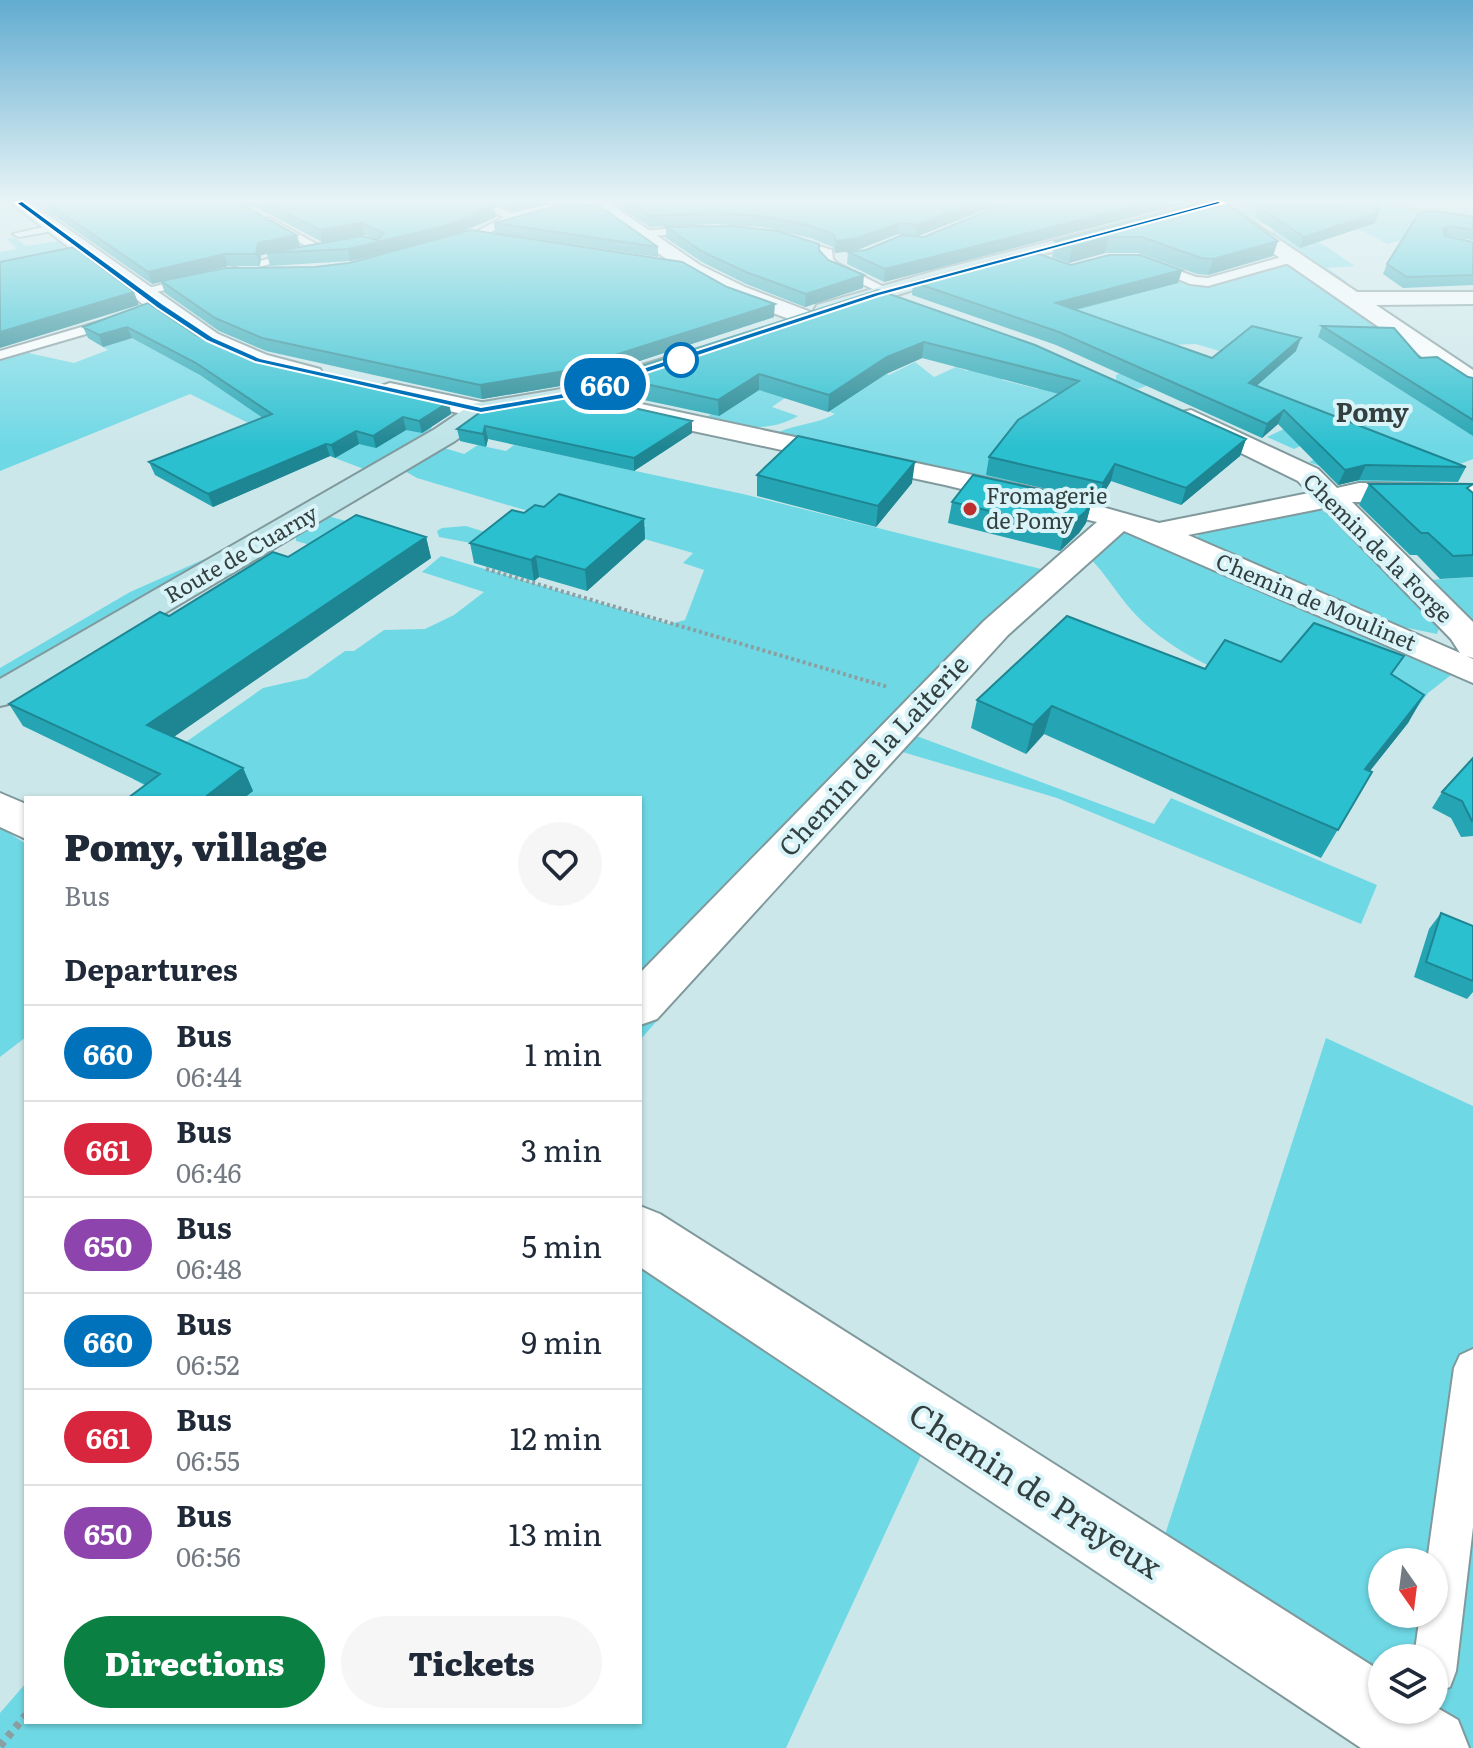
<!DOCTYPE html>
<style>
:root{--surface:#fff;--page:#f6f6f7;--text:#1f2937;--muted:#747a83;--line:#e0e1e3;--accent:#0b8043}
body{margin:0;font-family:Literata,serif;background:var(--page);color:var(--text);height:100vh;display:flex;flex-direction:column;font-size:30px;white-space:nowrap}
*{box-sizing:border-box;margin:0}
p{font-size:26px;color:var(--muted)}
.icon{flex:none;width:44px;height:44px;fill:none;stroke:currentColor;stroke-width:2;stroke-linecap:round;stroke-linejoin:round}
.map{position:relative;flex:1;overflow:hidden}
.drawer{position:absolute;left:24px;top:796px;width:618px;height:928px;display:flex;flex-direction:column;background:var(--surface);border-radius:0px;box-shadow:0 2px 6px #0004}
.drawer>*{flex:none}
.badge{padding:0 16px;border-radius:26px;font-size:28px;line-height:52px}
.needle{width:52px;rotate:166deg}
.fabs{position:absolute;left:1368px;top:1548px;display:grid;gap:16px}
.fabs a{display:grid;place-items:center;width:80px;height:80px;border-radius:50%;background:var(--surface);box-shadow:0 2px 6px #0004;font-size:40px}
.map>.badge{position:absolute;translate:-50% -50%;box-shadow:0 0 0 4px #fff}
h2{padding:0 40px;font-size:30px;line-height:72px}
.round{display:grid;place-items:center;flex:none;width:84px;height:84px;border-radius:42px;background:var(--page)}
.head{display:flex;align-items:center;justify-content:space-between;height:136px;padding:0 40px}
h1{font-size:38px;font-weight:800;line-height:60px}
.action{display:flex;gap:16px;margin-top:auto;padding:16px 40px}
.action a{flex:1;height:92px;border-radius:48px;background:var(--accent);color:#fff;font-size:32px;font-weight:800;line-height:92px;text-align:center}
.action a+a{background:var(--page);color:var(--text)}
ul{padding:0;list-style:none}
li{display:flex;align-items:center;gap:24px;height:96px;padding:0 40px;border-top:2px solid var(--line)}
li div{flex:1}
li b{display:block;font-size:30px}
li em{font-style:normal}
li .badge{min-width:88px;font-weight:700;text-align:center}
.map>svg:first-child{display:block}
</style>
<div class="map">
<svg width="1473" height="1748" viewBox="0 0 1473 1748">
<rect width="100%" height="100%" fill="#cce7ea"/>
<path fill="#6fd8e5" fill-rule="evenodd" d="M1241,203H1388L1473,213V239H1446L1448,235L1412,237L1387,244C1373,235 1362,231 1348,226C1341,224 1330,226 1322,227C1288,228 1266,232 1238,210Z
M1264,231C1309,231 1319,242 1355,266L1327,268L1347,282L1341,283Z
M15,237L26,246L68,240L97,260L0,276V252L17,249L7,239Z
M1288,262L1376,322L1396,347L1473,395V459L1455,466L1437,485L1366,484L1309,462L1333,451L1311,441L1294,449L1267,437L1301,421L1173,375L1138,389L1116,381V375L1159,358L1216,361L1226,353L1196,344L1169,345L1037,302L1178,279L1193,283Z
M137,326L435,421L427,436L0,694V668L130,592L207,558L369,471L335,458L350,449L295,446L190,394L0,471V359L24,352L74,363L108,350L103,347Z
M826,353L889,375L915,362L934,377L956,367L967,371L982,365L1017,366L1002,380L1038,389L1041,386L1053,389L1064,396L1019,470L1020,484L1015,486L778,436L779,432C797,424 817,424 835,414L828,411L862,389L778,396L785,398L772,407L798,416C767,434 737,426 704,419L720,408L728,410L737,404L731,402Z
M478,445L506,451L514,445L743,494L1065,575L903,731L1154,824L1171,798L1377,885L1361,924L1057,798L896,750L640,1040V798H244L252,791L167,798L133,779L263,688L307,678L345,651H354L384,630L425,629L454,615L484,592L422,572L441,556L670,624L685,620L704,570L683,563L693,553L634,536L646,525L573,505L555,519L417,478L403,470L441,447L464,454Z
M1306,509L1324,511L1352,536L1439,628L1437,634L1388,624L1201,547L1197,537L1203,530Z
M328,516L420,542L336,552L296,541V534Z
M1113,523L1148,535L1179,557L1359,629L1451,675L1428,693L1411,716C1318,699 1217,689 1144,623C1121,602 1107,574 1085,553Z
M466,526L504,538L492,547L439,537L437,531L442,528Z
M1473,577V625L1430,580Z
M0,827L26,844V1037L0,1057Z
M1326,1038L1473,1106V1748H1365L924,1449L786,1748H0V1713L26,1683V1722H640V1207L1161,1547ZM1382,1562H1434V1614H1382ZM1382,1658H1434V1710H1382Z"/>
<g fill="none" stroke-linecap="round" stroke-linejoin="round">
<g stroke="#80999c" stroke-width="4">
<path id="lane" d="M470,203H484L513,213L544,205H587L592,208L587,211C563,211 540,210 517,219C494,228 471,248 446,246V242L472,234L504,217Z
M269,218L326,249L225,276V270L310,248L265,223L263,221Z
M53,225L59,228L57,230L19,237L13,234Z
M699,226L703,227V231L643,237L637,234L643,231Z
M785,236L832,250L833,259L837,263L886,288L880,297H872L873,289L829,269L821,260L822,254L781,241L779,239Z
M1292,254L1296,255V261L1208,286L1190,284L1140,263L1146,259L1196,277L1208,278Z
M198,275L202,276V282L143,295L137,291Z
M119,316L124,317V323L0,359V351Z
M1473,1349V1527L1456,1671L1450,1687L1434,1693V1658H1414L1420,1614H1434V1562H1427L1454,1368L1460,1355Z"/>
</g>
<g stroke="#80999c" stroke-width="4">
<path id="street" d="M11,203H31L218,334L267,355L320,369L323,374L320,379L311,381L249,365L202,344L152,311Z
M588,203H609L700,265L745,287L811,312L814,317L803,324L729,297L686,273Z
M1229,206L1357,292H1473V304L1376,305L1473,370V388L1464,386L1285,262L1223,215L1220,211Z
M390,383L490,404L494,410L490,416L481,418L381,396L377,391L381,386Z
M632,402L1042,490L1159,523L1309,493L1298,481L1182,424L1178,418L1182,412L1191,410L1318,469L1337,488L1359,483L1473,485V503L1352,502L1473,622V658L1466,656L1473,659V683L1124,531L1008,635L657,1019L640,1025V973L984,621L1097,522L945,485L623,416L619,410L623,404ZM1324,508L1451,639L1460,653L1188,535Z
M0,793L26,804V839L0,827Z
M640,1206L660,1214L1382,1672V1710H1434V1706L1458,1720L1469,1748H1361L640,1267Z"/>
</g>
<g stroke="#80999c" stroke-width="4">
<path id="secondary" d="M1200,203H1229L1226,207L952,278L833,315H817L814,310L817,305L938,270Z
M1403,203L1473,205V215L1412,208Z
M665,358L674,360L677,365L674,370L580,400L489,416L455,441L13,703L0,706V679L435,429L472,404L567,388Z"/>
</g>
<path stroke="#8b9fa2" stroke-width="4" stroke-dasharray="3 3" stroke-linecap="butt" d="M486,569L888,687"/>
<path stroke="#8b9fa2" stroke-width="8" stroke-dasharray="6 6" stroke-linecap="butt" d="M0,1746L26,1715"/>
<use href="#lane" fill="#fff" fill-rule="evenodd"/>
<use href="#street" fill="#fff" fill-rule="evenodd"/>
<use href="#secondary" fill="#bee4e8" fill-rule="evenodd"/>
</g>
<path fill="#25a5b3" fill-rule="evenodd" d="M36,203H487L496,217L459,233L774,317L566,385L482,399L266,351L219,331L165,293L161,282L152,284ZM247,207H256L322,242L365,235L374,239L300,247L297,235ZM392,251L349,263L315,267L202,272L228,266H260L261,255L267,254L270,266L350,261Z
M492,203H550L514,211Z
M613,203H1002L917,236L924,237L1007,203H1187L884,282L847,264L848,252L866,250L908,236L898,234L857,250L835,253L833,247L810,238L763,227L715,224L650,227Z
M1202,203L1273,256L1208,275L1197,274L1138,253H1105L1069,263L1052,257L1055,241Z
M1258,206L1375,223L1300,248L1255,217Z
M1419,213L1473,217V240L1444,235L1473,242V285L1403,288L1383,274L1387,264Z
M494,223L658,247V257L495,233Z
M666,227L819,250L828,260L863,288L805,307L746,284L702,262L666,238Z
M1071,265L1182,270L1178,283L1076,310L1212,358L1296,351L1256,386L1466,467L1458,482L1359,480L1338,485L1278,424L1262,438L1056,345L912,295L913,282Z
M878,290L1246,439L1240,456L1181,505L1111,481L1099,501L986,475L989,457L1059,394L922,358L886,374L828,412L759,390L719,416L611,393L610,376Z
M148,303L196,335L244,356L449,402L451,414L422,433L406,430L376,448L359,444L335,458L330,456L213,507L155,475L149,462L263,418L200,375L132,338L103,347L88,338L83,327Z
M1322,326L1420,358L1468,377L1473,378V436L1318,337Z
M489,406L692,433L634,471L488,439L486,447L460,441L457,429Z
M757,475L912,483L876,527L757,496Z
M1369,484L1471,491L1473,493V577L1440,579L1417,555H1410L1359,505Z
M1092,501L1086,523L1079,533L1060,551L948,523L952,502Z
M544,507L644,519L645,539L587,591L539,577L534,581L474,563L470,543L524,513Z
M426,537L431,558L173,737L243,768L253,791L244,798H128L146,785L23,726L9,704L169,616L288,557Z
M1281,662L1393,676L1424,695L1408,723L1370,771L1372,772L1321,858L1044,734L1026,754L971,728L977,700L1205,669Z
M1473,758V836L1461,837L1451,818L1432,808L1442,792Z
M1441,913L1473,926V992L1467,999L1414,977L1429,929Z"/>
<path fill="#1e8692" d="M513,203H550L514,211Z
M975,203H1002L916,237L917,225Z
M1148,203H1187L884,282L885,269Z
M494,206L496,217L451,237L350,261L348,249Z
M1379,212L1375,223L1300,248L1304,237Z
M362,223L365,235L322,242L320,230Z
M899,223L898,234L857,250L835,253L836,241Z
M1450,226L1446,235L1439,237L1443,228Z
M297,235L300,247L261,255L260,266L256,254L258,243Z
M1109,237L1105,253L1069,263L1072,247Z
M1278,241L1273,256L1208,275L1213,259Z
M224,254L228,266L152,284L148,272Z
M1182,270L1178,283L1053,315L1056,303Z
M864,275L863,288L805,307L806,294Z
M134,292L139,305L0,348V332Z
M775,304L774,317L566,385L482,399L480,385Z
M127,327L132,338L103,347L99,335Z
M1301,338L1296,351L1244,397L1249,383Z
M924,342L922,358L886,374L828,412L829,395L887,357Z
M759,374V390L719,416L718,400Z
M449,402L451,414L422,433L419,421Z
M1284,410L1278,424L1262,438L1267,424Z
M403,417L406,430L376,448L373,436Z
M692,421V433L634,471V458Z
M485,426L488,439L486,447L483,434Z
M356,431L359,444L335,458L331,445Z
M1246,439L1240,456L1181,505L1186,488Z
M326,444L330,456L213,507L208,494Z
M915,462L912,483L876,527L878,506Z
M1115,464L1111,481L1099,501L1103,483Z
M1366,465L1359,480L1338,485L1345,470Z
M1092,501L1086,523L1079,533L1060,551L1065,529Z
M644,519L645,539L587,591L585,570Z
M426,537L431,558L158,748L147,725Z
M536,556L539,577L534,581L531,560Z
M1424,695L1408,723L1349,797L1365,769Z
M1052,706L1044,734L1026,754L1033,725Z
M243,768L253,791L244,798H204Z"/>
<path fill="#2bc0d0" stroke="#1e8692" stroke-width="2" d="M47,203H242V205L297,235L258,243L256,254H224L148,272Z
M266,203H487L494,206L449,225L348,249L267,253L361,236L377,240L384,233L362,223L320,230Z
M629,203H975L917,225L899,223L858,238L836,241L834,235L811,226L763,216L715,213L650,216Z
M1007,203H1148L885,269L848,252L866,250L902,235L924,237Z
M1202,203H1226L1278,241L1213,259L1201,258L1142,237H1109L1072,247L1055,241Z
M1377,203L1379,212L1304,237L1258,206Z
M598,205L658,247L494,223L557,206Z
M1434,211L1473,217V230L1450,226L1443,228L1445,236L1473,242V275L1407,277L1387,264L1419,213Z
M734,226L778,231L819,244V250L828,260L864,275L806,294L746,272L701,251L666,227Z
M471,230L682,262L727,287L775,304L565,371L480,385L262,338L215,318L161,281L225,268L315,267L349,263Z
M74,247L134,292L0,332V262Z
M1030,251L1071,265L1109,255H1140L1182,270L1056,303L1212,358L1252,326L1301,338L1249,383L1466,467L1366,465L1345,470L1284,410L1267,424L1059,332L913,282Z
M878,290L1035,345L1246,439L1186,488L1115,464L1103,483L989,457L1018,420L1079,381L924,342L887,357L829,395L759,374L718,400L610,376Z
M148,303L196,335L244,356L449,402L419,421L403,417L373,436L356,431L331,445L326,444L208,494L149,462L272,414L196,363L127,327L99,335L83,327Z
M1322,326L1394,328L1420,358L1437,357L1468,377L1473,378V420Z
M567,393L692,421L634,458L485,426L483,434L457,429L489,406Z
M798,436L915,462L878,506L757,475Z
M973,475L1092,501L1085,512L1065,529L952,502Z
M1369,484H1473L1467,488L1473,493V555L1453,556L1428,533H1421Z
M559,494L644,519L585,570L536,556L531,560L470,543L512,510L524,513L535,505L544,507Z
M356,515L426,537L147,725L243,768L204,798H128L160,774L9,704L160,612L169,616L273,552L288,557Z
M1067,616L1205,669L1225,640L1281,662L1314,623L1404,656L1391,674L1424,695L1365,769L1372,772L1338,830L1052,706L1033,725L977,700Z
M1473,758V820L1472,821L1462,801L1442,792Z
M1441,913L1473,926V981L1426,962Z"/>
<linearGradient id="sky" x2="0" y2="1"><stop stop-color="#61acd0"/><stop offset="0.45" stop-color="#e8f4f6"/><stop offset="1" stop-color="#e8f4f6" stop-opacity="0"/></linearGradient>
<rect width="1473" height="447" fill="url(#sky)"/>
<path fill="#0072bc" stroke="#fff" stroke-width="2" d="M22,201L163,304L213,337L260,358L481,407L569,392L873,293L1218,201L1223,203L879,296L574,397L481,413L255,362L207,341L157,308L16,203Z"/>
<circle fill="#fff" stroke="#0072bc" stroke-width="4" cx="681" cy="360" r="16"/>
<circle fill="#bd2e2e" stroke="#d9f4f8" stroke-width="3" cx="970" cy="509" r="8"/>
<g text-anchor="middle" stroke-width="8" stroke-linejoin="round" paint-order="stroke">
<g font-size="22" fill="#343f40" stroke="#d9f4f8" text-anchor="start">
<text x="986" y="504">Fromagerie<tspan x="986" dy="25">de Pomy</tspan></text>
</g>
<g font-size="22" fill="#343f40" stroke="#d9f4f8">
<text transform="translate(1378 548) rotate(45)" y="8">Chemin de la Forge</text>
<text transform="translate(241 554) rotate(-30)" y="8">Route de Cuarny</text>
<text transform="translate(1316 602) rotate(23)" y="8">Chemin de Moulinet</text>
</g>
<g font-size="26" font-weight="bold" fill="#343f40" stroke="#d9f4f8">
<text x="1372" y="422">Pomy</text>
</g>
<g font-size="26" fill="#343f40" stroke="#d9f4f8">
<text transform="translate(874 756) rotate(-47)" y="9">Chemin de la Laiterie</text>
</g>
<g font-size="32" fill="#343f40" stroke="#d9f4f8">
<text transform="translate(1035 1491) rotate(33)" y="11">Chemin de Prayeux</text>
</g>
</g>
</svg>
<div class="fabs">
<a><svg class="needle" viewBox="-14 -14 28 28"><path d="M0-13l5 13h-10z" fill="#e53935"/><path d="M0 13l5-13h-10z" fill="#747a83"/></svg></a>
<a><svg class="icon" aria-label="layers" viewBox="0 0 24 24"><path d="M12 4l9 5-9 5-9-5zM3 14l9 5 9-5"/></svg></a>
</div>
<b class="badge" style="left:605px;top:384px;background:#0072bc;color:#fff">660</b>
<section class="drawer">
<div class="head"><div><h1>Pomy, village</h1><p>Bus</p></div><a class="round"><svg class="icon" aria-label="heart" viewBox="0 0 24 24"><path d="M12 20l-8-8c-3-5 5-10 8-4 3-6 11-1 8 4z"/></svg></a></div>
<h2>Departures</h2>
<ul>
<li><span class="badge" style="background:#0072bc;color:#fff">660</span><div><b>Bus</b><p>06:44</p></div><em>1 min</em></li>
<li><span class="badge" style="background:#d7263d;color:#fff">661</span><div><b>Bus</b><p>06:46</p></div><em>3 min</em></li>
<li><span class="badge" style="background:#8e44ad;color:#fff">650</span><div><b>Bus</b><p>06:48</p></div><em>5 min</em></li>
<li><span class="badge" style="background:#0072bc;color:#fff">660</span><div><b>Bus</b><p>06:52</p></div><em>9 min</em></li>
<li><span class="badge" style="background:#d7263d;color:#fff">661</span><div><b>Bus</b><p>06:55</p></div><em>12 min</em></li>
<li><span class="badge" style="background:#8e44ad;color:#fff">650</span><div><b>Bus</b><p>06:56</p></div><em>13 min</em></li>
</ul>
<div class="action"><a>Directions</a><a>Tickets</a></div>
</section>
</div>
